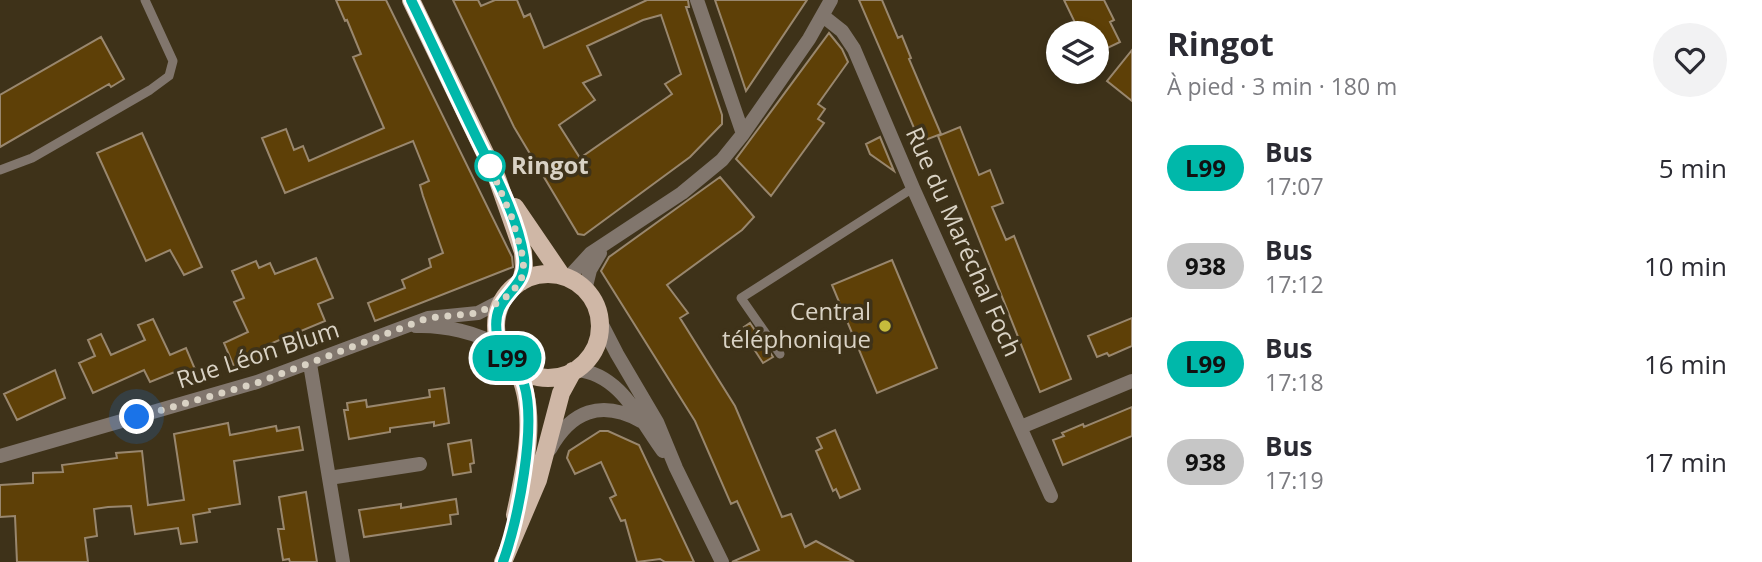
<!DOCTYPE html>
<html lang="fr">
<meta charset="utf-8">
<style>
:root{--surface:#fff;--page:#f2f2f3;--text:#2b2b33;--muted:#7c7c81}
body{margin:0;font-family:"Open Sans",sans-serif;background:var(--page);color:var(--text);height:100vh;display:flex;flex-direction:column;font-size:26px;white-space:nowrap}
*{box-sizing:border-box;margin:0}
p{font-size:23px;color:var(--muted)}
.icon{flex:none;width:38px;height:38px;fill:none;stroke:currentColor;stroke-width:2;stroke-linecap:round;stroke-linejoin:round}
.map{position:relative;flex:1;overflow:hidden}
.side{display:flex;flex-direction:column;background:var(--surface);width:630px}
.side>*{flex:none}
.badge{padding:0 14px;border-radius:23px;font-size:24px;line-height:46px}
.buttons{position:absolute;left:1046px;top:21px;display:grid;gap:14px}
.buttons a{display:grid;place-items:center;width:63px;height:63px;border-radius:50%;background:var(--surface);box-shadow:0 4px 10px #0003;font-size:35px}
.you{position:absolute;width:35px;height:35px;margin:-18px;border:5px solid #fff;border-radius:50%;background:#1a73e8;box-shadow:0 0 0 10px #1a73e833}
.map>.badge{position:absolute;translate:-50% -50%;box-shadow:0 0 0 4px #fff}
.round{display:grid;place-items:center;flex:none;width:74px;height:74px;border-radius:37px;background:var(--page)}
.overview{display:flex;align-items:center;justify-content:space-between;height:119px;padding:0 35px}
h1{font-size:33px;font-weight:700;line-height:52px}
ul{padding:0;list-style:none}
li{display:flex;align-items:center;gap:21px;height:98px;padding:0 35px}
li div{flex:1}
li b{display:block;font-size:26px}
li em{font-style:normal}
li .badge{min-width:77px;font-weight:700;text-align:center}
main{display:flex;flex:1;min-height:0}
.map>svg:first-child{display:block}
</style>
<main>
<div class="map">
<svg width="1132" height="562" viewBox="0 0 1132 562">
<rect width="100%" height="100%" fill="#3e3219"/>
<path fill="#5e4007" stroke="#99876e" stroke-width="2" fill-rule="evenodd" d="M336,0H386L512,257L513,267L375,321L368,303L405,288L402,280L431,267L429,259L443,253L423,196L420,185L429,181L413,141L285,193L262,138L286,129L294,150L303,146L309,161L384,128L353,57L361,54L347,20L345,21Z
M453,0H478L481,6L495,0H517L524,17L530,14L544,48L647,0H688L689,7H686L722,115V124L690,157L584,235L578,234L514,127ZM661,15L681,74L665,84L672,94L580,158L559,125L595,100L583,83L601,75L587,46L643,20Z
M715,0H807L746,91L733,52Z
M859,0H882L898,38L902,36L911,58L909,59L941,134L920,142Z
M1064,0H1104L1114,20L1110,22L1120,42L1097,53V33H1080Z
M829,33L842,49L848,62L818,104L825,109L818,119L824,123L771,196L736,159Z
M101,37L124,79L111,87L109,84L0,147V95Z
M1132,50V101L1107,81Z
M960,127L979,175L990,170L1003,203L992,207L1006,240L1014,236L1071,379L1040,392L938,136Z
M142,133L202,267L184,275L170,250L146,261L97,153Z
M880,137L894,171L870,154L866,144Z
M720,177L754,217L742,230L667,285L688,313L680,318L735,406L782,517L791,514L805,547L816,541L854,562H732L759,550L737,501L731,504L695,421L601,271L609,257Z
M316,258L333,298L318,304L325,321L265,346L270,357L235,369L224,343L248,332L234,302L244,298L232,271L256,261L259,268L270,263L275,274Z
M892,260L937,368L877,393L832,285Z
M1132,318V346L1109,356L1107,353L1097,357L1088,336Z
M153,319L170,355L186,348L197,374L181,381L177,371L150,382L144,370L93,393L79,363L95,356L88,340L101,334L111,355L145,340L138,325Z
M750,323L773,357L763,363L741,329Z
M55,370L65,398L17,420L4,394Z
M444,388L449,423L434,426V422L390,428V432L349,439L344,410H348L347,403L366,400L367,407L430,397L429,390Z
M1132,407V436L1063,465L1053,440L1064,436L1062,433L1083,424L1084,427Z
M228,423L230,435L276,426L277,431L299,427L303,450L234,461L240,504L209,509L210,512L193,515L197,542L181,544L178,528L135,534L131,506L108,507L94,509L97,536L85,538L88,562H17L15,516L0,517V485L33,483V473L63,472L62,465L117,458L116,453L142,451L148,505L184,500L174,434Z
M835,430L860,489L840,498L836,489L833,491L816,451L822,448L817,438Z
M600,431H608L639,445L694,562H665L660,559L637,562L625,520L621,521L610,498L616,495L601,462L575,474L567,458L569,451Z
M471,440L474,463L470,464L471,472L453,475L448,444Z
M306,492L317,562H290L289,559L283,560L278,529H284L279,497Z
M456,499L458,514L450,515L451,524L364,537L359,510L401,504V508Z"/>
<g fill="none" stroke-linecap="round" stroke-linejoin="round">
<path stroke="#81766d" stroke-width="9" d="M0,170L32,158L150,90L169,76L173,61L145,0
M780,354L741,298L913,188"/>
<path stroke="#81766d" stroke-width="14" d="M697,0L743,134
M823,16L842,31L854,49L913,188L1051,496
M568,278L591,253L682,193L722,160L743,134L809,39L831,0
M585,290L590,270L600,253
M599,319L617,354L657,422L676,468L722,562
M416,326C442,325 479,332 501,348
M310,364L343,562
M576,370C620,373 640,420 663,451
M1021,427L1132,381
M550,449C571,411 601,399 641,421
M0,456L257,382L428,318L478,313L503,300
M329,478L420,464"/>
<path stroke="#cfb7a6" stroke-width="18" d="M411,0L497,178L523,252L524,268L521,282
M515,207L562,276
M496 326a52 52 0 1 1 104 0a52 52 0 1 1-104 0Z
M515,515C525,468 539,411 516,367
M503,562L538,480L561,393L573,371"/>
</g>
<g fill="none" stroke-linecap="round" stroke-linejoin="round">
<g stroke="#fff" stroke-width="16">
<path id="line" d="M411,0C432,43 452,87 473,130C491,168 518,215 524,258C528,292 490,293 497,334C500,355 518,365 524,384C537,426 518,520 503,562"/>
</g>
<use href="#line" stroke="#00b8aa" stroke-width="10"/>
<path stroke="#d9d2c4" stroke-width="7" stroke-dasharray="0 12.6" d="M137,417L257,383L428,318L478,313L503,300L521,282L524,261L512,218L490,166"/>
</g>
<circle fill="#fff" stroke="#00b8aa" stroke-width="3.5" cx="490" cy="166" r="14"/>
<circle fill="#c6bc3c" stroke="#3e3219" stroke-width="2.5" cx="885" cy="326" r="7"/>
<g text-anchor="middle" stroke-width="7" stroke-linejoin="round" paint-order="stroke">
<g font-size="24" font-weight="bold" fill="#d9d2c4" stroke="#3e3219" text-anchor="start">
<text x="511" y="174">Ringot</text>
</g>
<g font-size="24" fill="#d9d2c4" stroke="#3e3219">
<text transform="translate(963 242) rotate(66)" y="8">Rue du Maréchal Foch</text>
<text transform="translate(258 355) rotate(-18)" y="8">Rue Léon Blum</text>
</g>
<g font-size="24" fill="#d9d2c4" stroke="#3e3219" text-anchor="end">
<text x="871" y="320">Central<tspan x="871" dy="28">téléphonique</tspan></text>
</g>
</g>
</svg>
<div class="buttons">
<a><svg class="icon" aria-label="layers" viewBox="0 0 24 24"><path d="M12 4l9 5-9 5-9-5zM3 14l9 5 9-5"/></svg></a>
</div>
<div class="you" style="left:137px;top:417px"></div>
<b class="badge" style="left:507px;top:358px;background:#00b8aa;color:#111">L99</b>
</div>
<section class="side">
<div class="overview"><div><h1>Ringot</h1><p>À pied · 3 min · 180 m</p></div><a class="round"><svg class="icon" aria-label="heart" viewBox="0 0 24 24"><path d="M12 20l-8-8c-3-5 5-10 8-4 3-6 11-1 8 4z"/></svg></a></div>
<ul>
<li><span class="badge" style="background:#00b8aa;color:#111">L99</span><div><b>Bus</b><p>17:07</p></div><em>5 min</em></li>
<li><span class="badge" style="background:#c6c6c6;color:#111">938</span><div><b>Bus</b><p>17:12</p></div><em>10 min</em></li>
<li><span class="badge" style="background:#00b8aa;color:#111">L99</span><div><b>Bus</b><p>17:18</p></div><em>16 min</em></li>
<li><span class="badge" style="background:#c6c6c6;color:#111">938</span><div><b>Bus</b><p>17:19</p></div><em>17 min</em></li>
</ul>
</section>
</main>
